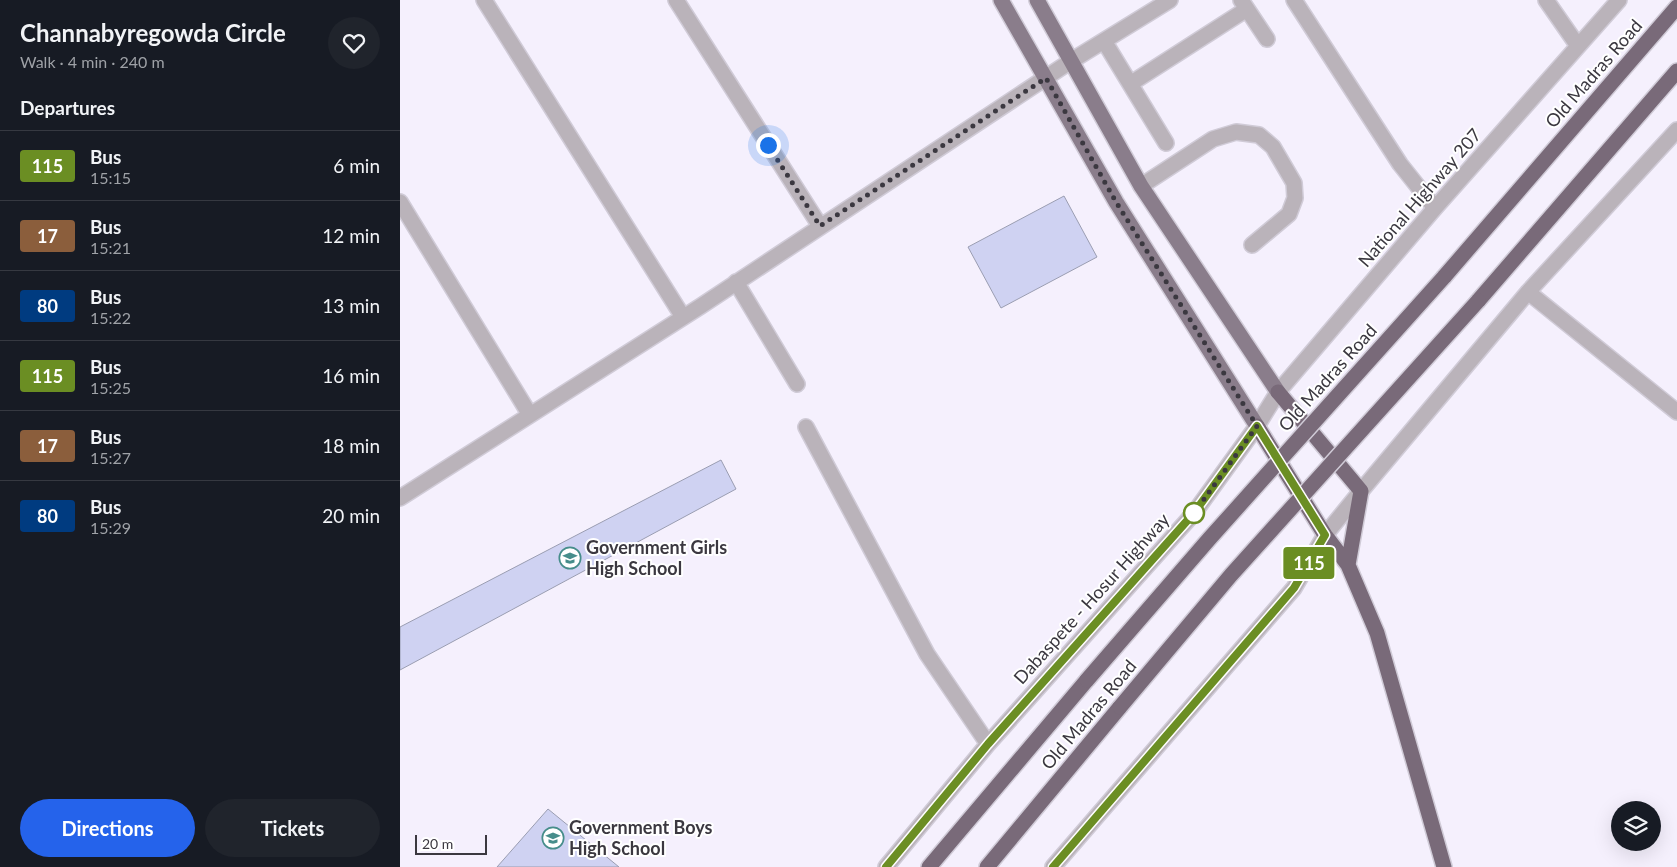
<!DOCTYPE html>
<meta charset="utf-8">
<style>
:root{--surface:#171b24;--page:#20242c;--text:#f1f3f6;--muted:#9ea1a6;--line:#363941;--accent:#2563eb}
body{margin:0;font-family:Lato,sans-serif;background:var(--page);color:var(--text);height:100vh;display:flex;flex-direction:column;font-size:19px;white-space:nowrap}
*{box-sizing:border-box;margin:0}
p{font-size:16px;color:var(--muted)}
.icon{flex:none;width:28px;height:28px;fill:none;stroke:currentColor;stroke-width:2;stroke-linecap:round;stroke-linejoin:round}
.map{position:relative;flex:1;overflow:hidden}
.details{display:flex;flex-direction:column;background:var(--surface);width:400px}
.details>*{flex:none}
.badge{padding:0 10px;border-radius:4px;font-size:18px;line-height:32px}
.tools{position:absolute;left:1211px;top:801px;display:grid;gap:10px}
.tools a{display:grid;place-items:center;width:50px;height:50px;border-radius:50%;background:var(--surface);box-shadow:0 5px 20px #0002;font-size:25px}
.scale{position:absolute;left:15px;bottom:12px;width:72px;box-sizing:border-box;padding-left:5px;border:2px solid #3b3840;border-top:0;font-size:14px;line-height:18px;white-space:nowrap;color:#3b3840;-webkit-text-stroke:4px #fff;paint-order:stroke}
.you{position:absolute;width:25px;height:25px;margin:-12px;border:4px solid #fff;border-radius:50%;background:#1a73e8;box-shadow:0 0 0 8px #1a73e833}
.map>.badge{position:absolute;translate:-50% -50%;box-shadow:0 0 0 2px #fff}
h2{padding:0 20px;font-size:19px;line-height:45px}
.round{display:grid;place-items:center;flex:none;width:52px;height:52px;border-radius:26px;background:var(--page)}
.head{display:flex;align-items:center;justify-content:space-between;height:85px;padding:0 20px}
h1{font-size:24px;font-weight:700;line-height:38px}
.button{display:flex;gap:10px;margin-top:auto;padding:10px 20px}
.button a{flex:1;height:58px;border-radius:30px;background:var(--accent);color:#fff;font-size:20px;font-weight:700;line-height:58px;text-align:center}
.button a+a{background:var(--page);color:var(--text)}
ul{padding:0;list-style:none}
li{display:flex;align-items:center;gap:15px;height:70px;padding:0 20px;border-top:1px solid var(--line)}
li div{flex:1}
li b{display:block;font-size:19px}
li em{font-style:normal}
li .badge{min-width:55px;font-weight:700;text-align:center}
main{display:flex;flex:1;min-height:0}
.map>svg:first-child{display:block}
</style>
<main>
<section class="details">
<div class="head"><div><h1>Channabyregowda Circle</h1><p>Walk · 4 min · 240 m</p></div><a class="round"><svg class="icon" aria-label="heart" viewBox="0 0 24 24"><path d="M12 20l-8-8c-3-5 5-10 8-4 3-6 11-1 8 4z"/></svg></a></div>
<h2>Departures</h2>
<ul>
<li><span class="badge" style="background:#6b8e23;color:#fff">115</span><div><b>Bus</b><p>15:15</p></div><em>6 min</em></li>
<li><span class="badge" style="background:#8b5e3c;color:#fff">17</span><div><b>Bus</b><p>15:21</p></div><em>12 min</em></li>
<li><span class="badge" style="background:#003b80;color:#fff">80</span><div><b>Bus</b><p>15:22</p></div><em>13 min</em></li>
<li><span class="badge" style="background:#6b8e23;color:#fff">115</span><div><b>Bus</b><p>15:25</p></div><em>16 min</em></li>
<li><span class="badge" style="background:#8b5e3c;color:#fff">17</span><div><b>Bus</b><p>15:27</p></div><em>18 min</em></li>
<li><span class="badge" style="background:#003b80;color:#fff">80</span><div><b>Bus</b><p>15:29</p></div><em>20 min</em></li>
</ul>
<div class="button"><a>Directions</a><a>Tickets</a></div>
</section>
<div class="map">
<svg width="1277" height="867" viewBox="0 0 1277 867">
<rect width="100%" height="100%" fill="#f5f0fd"/>
<path fill="#cfd2f2" stroke="#9a9db1" d="M664,196L697,257L601,308L568,247Z
M321,460L336,489L0,670V627Z
M148,809L219,867H97Z"/>
<g fill="none" stroke-linecap="round" stroke-linejoin="round">
<g stroke="#d0cbd7" stroke-width="18">
<path id="minor" d="M84,0L283,317
M276,0L420,226
M841,0L867,39
M894,0L1000,164L1035,208
M1146,0L1178,46
M704,41L766,143
M730,84L847,9
M741,186L813,139L836,132L859,135L873,147L894,183L895,198L889,214L852,245
M0,202L130,415
M336,282L397,384
M1128,292L1277,412
M406,427L527,654L588,744
M0,498L301,306L671,61L770,0
M486,867L588,744L794,513L857,426L878,392L1035,208L1219,0
M653,867L894,588L925,535L961,491L1128,292L1277,130"/>
</g>
<g stroke="#d0cbd7" stroke-width="18">
<path id="major" d="M601,0L716,202L857,426
M637,0L741,186L878,392"/>
</g>
<g stroke="#d0cbd7" stroke-width="18">
<path id="highway" d="M1044,277L1277,7
M1078,301L1277,71
M878,392L961,491L948,565
M857,426L925,535L948,565L977,633L1044,867
M529,867L687,680
M587,867L720,707"/>
</g>
<use href="#minor" stroke="#bab3ba" stroke-width="15"/>
<use href="#major" stroke="#8a7d8b" stroke-width="15"/>
<use href="#highway" stroke="#796a79" stroke-width="15"/>
<g stroke="#d0cbd7" stroke-width="18" stroke-linecap="butt">
<path id="highway-bridge" d="M687,680L810,538L1044,277
M720,707L831,575L1078,301"/>
</g>
<use href="#highway-bridge" stroke="#796a79" stroke-width="15"/>
</g>
<g fill="none" stroke-linecap="round" stroke-linejoin="round">
<g stroke="#fff" stroke-width="11">
<path id="line" d="M486,867L588,744L794,513L857,426L925,535L894,588L653,867"/>
</g>
<use href="#line" stroke="#6b8e23" stroke-width="8"/>
<path stroke="#3b3840" stroke-width="5" stroke-dasharray="0 9" d="M368,145L420,226L646,78L716,202L857,426L794,513"/>
</g>
<defs>
<g id="school-ring" transform="scale(1.125)"><circle r="9.5" fill="#fff" stroke="#468d8b" stroke-width="1.5"/><path d="M0-5L7-2L0 1L-7-2ZM-4 1L0 2.5L4 1V4Q0 6-4 4Z" fill="#468d8b"/></g>
</defs>
<g fill-rule="evenodd">
<use href="#school-ring" x="170" y="558"/>
<use href="#school-ring" x="153" y="838"/>
</g>
<circle fill="#fff" stroke="#6b8e23" stroke-width="2.5" cx="794" cy="513" r="10"/>
<g text-anchor="middle" stroke-width="4" stroke-linejoin="round" paint-order="stroke">
<g font-size="18" fill="#3b3840" stroke="#fff">
<text transform="translate(1194 74) rotate(-49)" y="6">Old Madras Road</text>
<text transform="translate(1020 198) rotate(-49)" y="6">National Highway 207</text>
<text transform="translate(928 378) rotate(-48)" y="6">Old Madras Road</text>
<text transform="translate(692 599) rotate(-48)" y="6">Dabaspete - Hosur Highway</text>
<text transform="translate(689 715) rotate(-50)" y="6">Old Madras Road</text>
</g>
<g font-size="18" font-weight="bold" fill="#3b3840" stroke="#fff" text-anchor="start">
<text x="186" y="554">Government Girls<tspan x="186" dy="21">High School</tspan></text>
<text x="169" y="834">Government Boys<tspan x="169" dy="21">High School</tspan></text>
</g>
</g>
</svg>
<div class="tools">
<a><svg class="icon" aria-label="layers" viewBox="0 0 24 24"><path d="M12 4l9 5-9 5-9-5zM3 14l9 5 9-5"/></svg></a>
</div>
<div class="scale">20 m</div>
<div class="you" style="left:368px;top:145px"></div>
<b class="badge" style="left:909px;top:563px;background:#6b8e23;color:#fff">115</b>
</div>
</main>
